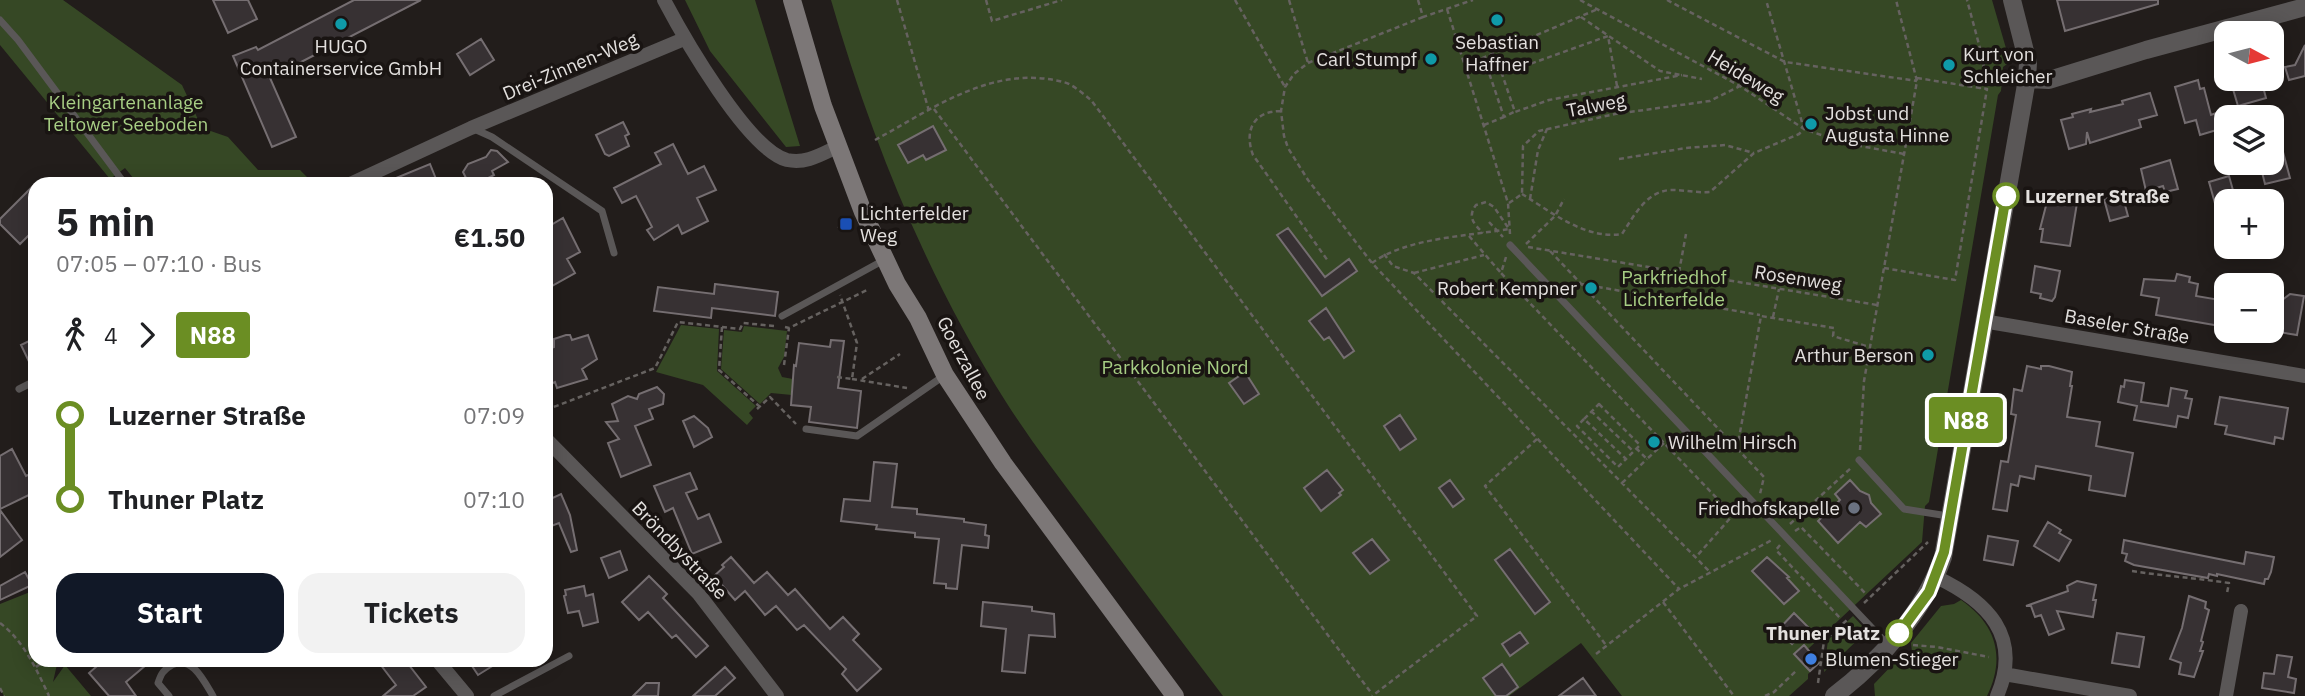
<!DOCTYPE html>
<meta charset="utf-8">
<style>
:root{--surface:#fff;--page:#f2f2f2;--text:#202124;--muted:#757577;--accent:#111827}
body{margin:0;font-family:"IBM Plex Sans",sans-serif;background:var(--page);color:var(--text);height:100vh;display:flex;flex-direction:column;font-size:26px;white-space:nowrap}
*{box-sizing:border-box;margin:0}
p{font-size:23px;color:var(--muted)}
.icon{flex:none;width:38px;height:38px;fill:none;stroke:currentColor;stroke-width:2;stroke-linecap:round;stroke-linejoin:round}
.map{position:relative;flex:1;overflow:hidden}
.sheet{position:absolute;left:28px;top:177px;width:525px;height:490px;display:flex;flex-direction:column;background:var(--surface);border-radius:21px;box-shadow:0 4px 18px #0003}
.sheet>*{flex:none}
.badge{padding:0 14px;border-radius:5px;font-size:24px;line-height:46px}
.needle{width:46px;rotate:97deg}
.tools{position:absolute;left:2214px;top:21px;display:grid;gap:14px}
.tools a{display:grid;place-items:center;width:70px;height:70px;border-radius:14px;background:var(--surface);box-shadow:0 4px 18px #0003;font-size:35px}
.map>.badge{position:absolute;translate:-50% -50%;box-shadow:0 0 0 4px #fff}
.legs{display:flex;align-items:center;gap:10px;height:77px;padding:0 28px;font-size:23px}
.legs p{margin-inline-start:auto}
.summary{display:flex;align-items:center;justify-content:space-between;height:119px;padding:0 28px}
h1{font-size:38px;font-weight:700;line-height:52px}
.cta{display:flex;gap:14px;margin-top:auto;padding:14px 28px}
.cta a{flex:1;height:80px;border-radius:21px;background:var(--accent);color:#fff;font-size:28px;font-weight:700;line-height:80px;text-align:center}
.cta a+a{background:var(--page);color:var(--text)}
ul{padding:0 28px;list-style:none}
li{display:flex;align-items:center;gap:24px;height:84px;font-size:26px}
li i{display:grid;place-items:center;width:10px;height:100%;margin:0 9px;background:currentColor}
li i::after{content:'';width:18px;height:18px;margin:-9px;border:5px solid;border-radius:50%;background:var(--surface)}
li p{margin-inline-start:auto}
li:first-child i{background:linear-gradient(#0000 50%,currentColor 0)}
li:last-child i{background:linear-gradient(currentColor 50%,#0000 0)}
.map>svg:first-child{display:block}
</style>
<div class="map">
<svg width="2305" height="696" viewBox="0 0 2305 696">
<rect width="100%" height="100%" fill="#221d1b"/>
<path fill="#364825" d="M0,0H63L182,85L202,128L228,137L258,170H300L314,184H138L125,168L110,179L0,45Z
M685,0H755L800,146L786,147L710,51Z
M831,0H1992L2010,62L2003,67L2001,91L1998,95L1929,502L1925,506L1922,542L1808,649L1820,662L1808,674V679L1789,696H1622L1581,643L1509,696H1223C1181,641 1140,586 1099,531C1067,488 1034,446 1006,402C927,277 872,142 831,0Z
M681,325L719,329L717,371L756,406L749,413L753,418L747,425L703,385L656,372Z
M744,326L787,331L784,357L778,368L782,377L793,379L792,395L771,393L760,404L721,369L724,330L742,332Z
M35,590V660H58L53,682L65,665L91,696H4L0,688V604Z
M1961,600C1996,624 2006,657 1987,696H1875L1874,684L1896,661L1902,663L1912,652L1911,643L1941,606L1954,604Z
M1853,616L1867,631L1824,672L1828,640Z"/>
<path fill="#373133" stroke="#756e71" stroke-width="2" d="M213,0H248L257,19L228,33Z
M354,0H421L270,78L296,137L272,147L233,56L256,47L258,50Z
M2057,0H2158V4L2065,31Z
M481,39L494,60L470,75L457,54Z
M2305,45V76L2289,80L2285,67L2295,65Z
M2230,79H2261L2266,98L2238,106Z
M2198,80L2200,89L2204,88L2211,115L2216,113L2220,129L2200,135L2196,120L2185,123L2175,87Z
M2150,93L2157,115L2139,120L2141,127L2090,143L2087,132L2086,144L2069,149L2061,120L2073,117L2072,114L2091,109L2090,112L2123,104L2122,101Z
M623,122L629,134L625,136L629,146L609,156L605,154L596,135Z
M933,126L946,150L926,160L923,155L908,163L898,145Z
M2272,126H2276L2290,178L2265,184L2261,168L2265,166L2264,163H2272Z
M673,144L688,174L704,166L716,190L697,198L708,221L682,234L678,225L654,240L647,230L652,227L636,196L622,203L614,188L661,164L655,153Z
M491,150L497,151L508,162L492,171L494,175L477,184H469L463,172L468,164L486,157Z
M2170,160L2178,189L2165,192L2163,186L2146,191L2141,169Z
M430,164L438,184H384V183Z
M2229,176L2236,201H2226V204L2216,207L2209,182Z
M35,184V229L20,244L0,224V219Z
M2122,194L2128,216L2110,221L2104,199Z
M2048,198L2077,203L2070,246L2041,242L2043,229H2040Z
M563,218L580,252L567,259L575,273L550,287L546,279V228Z
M1288,228L1325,277L1349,259L1357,271L1322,296L1277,235Z
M2035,266L2060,271L2055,297L2052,301L2040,298L2041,294L2031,292Z
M2177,274L2190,277L2189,282L2198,284L2196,296L2226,301V327L2156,315L2159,298L2141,295L2144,279L2175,281Z
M715,284L778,292L775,316L712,308L711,318L654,311L658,287L714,294Z
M2290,294L2304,296L2297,335L2272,331V308Z
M1326,308L1354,351L1344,358L1329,337L1324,340L1309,321Z
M566,335H570L572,340L588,335L597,359L582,369L587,379L557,388L555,382L550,384L546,373V350L554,347V339Z
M35,338V374L21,345Z
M831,340L844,341L838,388L861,391L857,428L809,422L811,407L791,405L794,365L796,366L799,343L830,347Z
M2027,366L2041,369V366H2049L2072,372L2070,386H2072L2067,417L2100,422L2096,446L2133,453L2125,496L2089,490L2091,476L2036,466L2034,479L2020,476L2018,486L2011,484L2007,511L1993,509L2001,461L2008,462L2016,415L2011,414L2014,389L2022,391Z
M1245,372L1259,394L1244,404L1229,383Z
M2125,380L2144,383L2141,402L2168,406L2171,388L2187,391L2185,398L2192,399L2188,418L2178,416L2176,427L2134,420L2137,406L2118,402L2121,386L2124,387Z
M657,387L664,394L663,404L649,409L653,419L635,426L651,465L621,477L608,443L619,439L606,422L618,421L612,404L628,396L637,399L639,394Z
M2220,397L2288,408L2283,439L2275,437L2274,444L2225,434L2227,426L2215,424Z
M1400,415L1416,439L1400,450L1384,426Z
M694,416L708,428L712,437L694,447L683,421Z
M12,449L26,476L35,472V492L0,509V456Z
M874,462L897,464L892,507L917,509V514L964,519V522L986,525L985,535L989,536L988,548L962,545L957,589L946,588V584L934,583L939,539L915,537V533L876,529L877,525L841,521L844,499L870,501Z
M1327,470L1343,490L1339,493L1341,495L1321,511L1304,488Z
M690,473L697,489L686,493L698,519L709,514L721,542L692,554L673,508L665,512L654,486Z
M1450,480L1464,499L1453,507L1439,488Z
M1850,480L1860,491L1869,495L1871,503L1881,514L1866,527L1860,522L1838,543L1818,521L1840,500L1835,494Z
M561,494L570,515L577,550L571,552L559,523L546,528V501Z
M0,510L22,540L0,557Z
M2048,522L2061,530L2059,533L2071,540L2059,561L2034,546Z
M1988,536L2018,541L2013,565L1984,560Z
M1372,539L1389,560L1370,574L1353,553Z
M2124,540L2244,564L2246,552L2274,557L2271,572L2268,579H2265L2264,584L2217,574V576L2209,574L2208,578L2134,565L2125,561L2127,554L2122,553Z
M1510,549L1550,602L1535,614L1495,560Z
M620,551L627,570L609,578L601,558Z
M731,557L754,583L767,572L788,595L795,589L830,629L843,617L859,634L853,640L881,669L857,691L842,674L846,669L804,625L797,630L776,606L765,615L745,591L735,600L714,576L724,567L722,565Z
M1767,557L1789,577L1787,578L1799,591L1784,604L1752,571Z
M25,572L32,585L0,600V586Z
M649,576L667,594L663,598L708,646L696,657L676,635L672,638L648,612L639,620L622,602Z
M2077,581L2096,585L2093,600H2096L2093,617L2057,611L2064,629L2049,635L2041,615L2035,617L2031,606H2026L2068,591L2067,586Z
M584,586L586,596L593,594L598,622L583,626L579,611L568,613L564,596L566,595L565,590Z
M2189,596L2206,602L2205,608L2209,610L2201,641L2203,642L2200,651H2203L2194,677L2179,674L2181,663L2170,659L2182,628Z
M983,602L1032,607V611L1054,614L1055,637L1029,635L1025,673L1002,671L1006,629L981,626Z
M1794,613L1808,627L1792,644L1778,630Z
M1520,632L1528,643L1510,656L1502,644Z
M2117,633L2144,637L2139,667L2112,663Z
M1804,645L1819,663L1810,671L1794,654Z
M2277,655L2292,657L2288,677L2296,679L2294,693L2262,688L2264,673L2274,674Z
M104,660H152L126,682L136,696H109L89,673Z
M377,660H405L426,687L413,696H383L396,685Z
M468,660H502L478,675Z
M1502,664L1518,687L1506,696H1496L1483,678Z
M725,667L735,678L715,696H693Z
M1583,678L1596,696H1559Z
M646,683H659L658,696H633Z"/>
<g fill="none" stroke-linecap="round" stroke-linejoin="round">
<path stroke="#666260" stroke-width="2.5" stroke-dasharray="5 3.5" stroke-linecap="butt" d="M897,0L929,111
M986,0L992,21L1062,0
M1235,0L1285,87
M1289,0L1308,63
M1418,0L1423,17L1473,0
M1580,0L1740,86L1804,129L1844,143L1904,154
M1667,0L1785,62L1917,81
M1447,9L1508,203L1510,234
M1423,17L1308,63L1294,74L1285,87L1281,111L1284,136L1288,148L1308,180L1372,263L1679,589
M1581,17L1660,71L1702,79
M1484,58L1504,117L1514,112
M1466,65L1598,9
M1917,78L1980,88L1984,63L1967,0
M1617,86L1608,36L1502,74L1515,112L1549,100L1682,75
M934,109L1372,694
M1281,111C1253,111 1244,131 1253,155L1328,261
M1484,125L1504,117
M875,140C934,108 993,64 1063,82C1073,84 1083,94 1091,100L1477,616L1372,696
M1619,159L1686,148L1725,145L1754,153
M1522,194C1551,212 1586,240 1622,234C1634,216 1646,191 1671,190C1684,190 1697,193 1710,192L1754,153L1799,134L1804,129L1766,0
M1530,199L1538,150L1547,129
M1509,203L1522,194L1523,146L1539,131L1615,114L1710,101L1740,86
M1489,222L1503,237
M838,228L846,224
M1469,236L1501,273
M1526,244L1555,216L1564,199
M1528,247L1877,305
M1550,251L1764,477L1760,494
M1384,254L1393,266L1414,273L1711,573
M1506,257L1501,273L1733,515L1696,557
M1372,263C1406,238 1468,236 1509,229L1494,207L1486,202L1476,205C1467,217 1474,224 1483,233
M1884,268L1955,280L1987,89L1980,88
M1679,272L1686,234
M1414,273L1484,255
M1581,284L1760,315
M1773,317L1779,289
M722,327L719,370L760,407
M785,327L789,328L867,290
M784,365L789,328
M837,377L852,379L857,343L840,295
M852,379L907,388
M862,379L900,354
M1599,404L1640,445L1626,459L1584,419Z
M757,409L770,397L796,424
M546,410L655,368L678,322L740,329L743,323L774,326
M1591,411L1633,451
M1584,419L1577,426L1618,467L1626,459
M1537,439L1485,486L1606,645
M1636,448L1647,459L1664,443
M1737,449L1761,316L1834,328L1833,336L1869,347
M1860,450L1864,381L1917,81L1896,0
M1622,483L1647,459
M1790,524L1852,467
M1795,531L1801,527L1867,595
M1780,545L1776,550L1841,619
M2132,571C2164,576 2196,578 2229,583L2227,593
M1663,602L1734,696
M1864,603L1928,542
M0,623C23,640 37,670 49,696
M1913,645L1937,647L1989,657
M1596,654L1679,589L1772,540
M36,667L46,660
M1818,683L1824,641L1847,620
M0,688L4,696
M1765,696L1774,692L1797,670"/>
<path stroke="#5a5757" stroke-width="7" d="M0,20L18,40L125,184
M472,128L492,137L602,211L614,253
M1510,245L1887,644
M782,316L884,260
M19,389L35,381
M806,429L857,436L945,375
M1859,460L1904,509L1948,516
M169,696L158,683C161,674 163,670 172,665C192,654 205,683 213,696
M494,696L569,656"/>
<path stroke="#5a5757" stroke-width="14" d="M664,0C683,36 748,150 787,160C806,164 820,155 837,147
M350,184L471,128L684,39
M1983,321L2305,376
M546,439L698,593L777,696
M1936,577C1987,601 2023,636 1997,696
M437,660L467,696
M2004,674L2130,696
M2226,696L2241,611"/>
<path stroke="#5a5757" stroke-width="18" d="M2027,79L2049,80L2146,50L2305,7
M1834,696C1880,661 1924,612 1943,557L2027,79L2028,63L2012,0"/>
<path stroke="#7c7777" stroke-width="18" d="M792,0L823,106L863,212L897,284L918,318L945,375L1003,463L1175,696"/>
</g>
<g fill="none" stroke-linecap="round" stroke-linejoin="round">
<g stroke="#fff" stroke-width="16">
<path id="line-1" d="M1899,633L1929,592L1944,552L2006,196"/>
</g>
<use href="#line-1" stroke="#6b8e23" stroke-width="10"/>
</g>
<g fill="#0f9aa8" stroke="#191412" stroke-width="2.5">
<circle cx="1497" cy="20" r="7"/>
<circle cx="341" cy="24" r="7"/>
<circle cx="1431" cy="59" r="7"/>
<circle cx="1949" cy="65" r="7"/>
<circle cx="1811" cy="124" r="7"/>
<circle cx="1591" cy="288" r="7"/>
<circle cx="1928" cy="355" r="7"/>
<circle cx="1654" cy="442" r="7"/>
</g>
<g fill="#fff" stroke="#6b8e23" stroke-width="3.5">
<circle cx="2006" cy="196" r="12"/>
<circle cx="1899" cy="633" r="12"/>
</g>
<rect fill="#1a4fb4" stroke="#191412" stroke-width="2.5" x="839" y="217" width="14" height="14" rx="3.5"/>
<circle fill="#6b7280" stroke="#191412" stroke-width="2.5" cx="1854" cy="508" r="7"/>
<circle fill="#3f7fe0" stroke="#191412" stroke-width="2.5" cx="1811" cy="659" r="7"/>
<g text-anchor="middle" stroke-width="7" stroke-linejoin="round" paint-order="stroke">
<g font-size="19" fill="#e3e0de" stroke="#191412" text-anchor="start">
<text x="1497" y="49" text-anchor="middle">Sebastian<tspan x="1497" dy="22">Haffner</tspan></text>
<text x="341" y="53" text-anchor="middle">HUGO<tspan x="341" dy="22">Containerservice GmbH</tspan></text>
<text x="1963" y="61">Kurt von<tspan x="1963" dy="22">Schleicher</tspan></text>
<text x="1417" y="66" text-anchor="end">Carl Stumpf</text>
<text x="1825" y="120">Jobst und<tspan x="1825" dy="22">Augusta Hinne</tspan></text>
<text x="860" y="220">Lichterfelder<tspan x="860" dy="22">Weg</tspan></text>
<text x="1577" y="295" text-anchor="end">Robert Kempner</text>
<text x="1914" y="362" text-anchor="end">Arthur Berson</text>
<text x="1668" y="449">Wilhelm Hirsch</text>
<text x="1840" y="515" text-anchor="end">Friedhofskapelle</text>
<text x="1825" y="666">Blumen-Stieger</text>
</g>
<g font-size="19" fill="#e3e0de" stroke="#191412">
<text transform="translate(570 66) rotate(-23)" y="7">Drei-Zinnen-Weg</text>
<text transform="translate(1746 76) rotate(31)" y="7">Heideweg</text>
<text transform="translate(1596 105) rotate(-11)" y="7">Talweg</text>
<text transform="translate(1798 278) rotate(9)" y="7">Rosenweg</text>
<text transform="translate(2127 326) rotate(10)" y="7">Baseler Straße</text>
<text transform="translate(964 358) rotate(62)" y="7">Goerzallee</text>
<text transform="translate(680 550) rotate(46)" y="7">Bröndbystraße</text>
</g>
<g font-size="19" fill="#a7ce84" stroke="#191412">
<text x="126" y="109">Kleingartenanlage<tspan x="126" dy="22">Teltower Seeboden</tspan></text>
<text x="1674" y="284">Parkfriedhof<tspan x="1674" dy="22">Lichterfelde</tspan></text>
<text x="1175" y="374">Parkkolonie Nord</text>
</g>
<g font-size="19" font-weight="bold" fill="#e3e0de" stroke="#191412" text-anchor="start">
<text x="2025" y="203">Luzerner Straße</text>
<text x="1880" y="640" text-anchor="end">Thuner Platz</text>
</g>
</g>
</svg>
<div class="tools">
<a><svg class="needle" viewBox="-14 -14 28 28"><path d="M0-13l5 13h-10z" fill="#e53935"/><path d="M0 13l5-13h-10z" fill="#757577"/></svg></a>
<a><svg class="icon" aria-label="layers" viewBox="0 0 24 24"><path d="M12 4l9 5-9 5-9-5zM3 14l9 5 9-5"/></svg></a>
<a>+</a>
<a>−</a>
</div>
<b class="badge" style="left:1966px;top:420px;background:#6b8e23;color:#fff">N88</b>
<section class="sheet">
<div class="summary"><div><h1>5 min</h1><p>07:05 – 07:10 · Bus</p></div><b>€1.50</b></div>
<div class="legs"><svg class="icon" aria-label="walk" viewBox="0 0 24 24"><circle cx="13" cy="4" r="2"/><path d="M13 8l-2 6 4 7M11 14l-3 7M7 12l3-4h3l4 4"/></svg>4<svg class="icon" aria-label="forward" viewBox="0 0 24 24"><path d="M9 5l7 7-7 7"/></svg><b class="badge" style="background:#6b8e23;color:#fff">N88</b></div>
<ul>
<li><i style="color:#6b8e23"></i><b>Luzerner Straße</b><p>07:09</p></li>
<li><i style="color:#6b8e23"></i><b>Thuner Platz</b><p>07:10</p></li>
</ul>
<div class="cta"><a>Start</a><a>Tickets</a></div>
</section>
</div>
